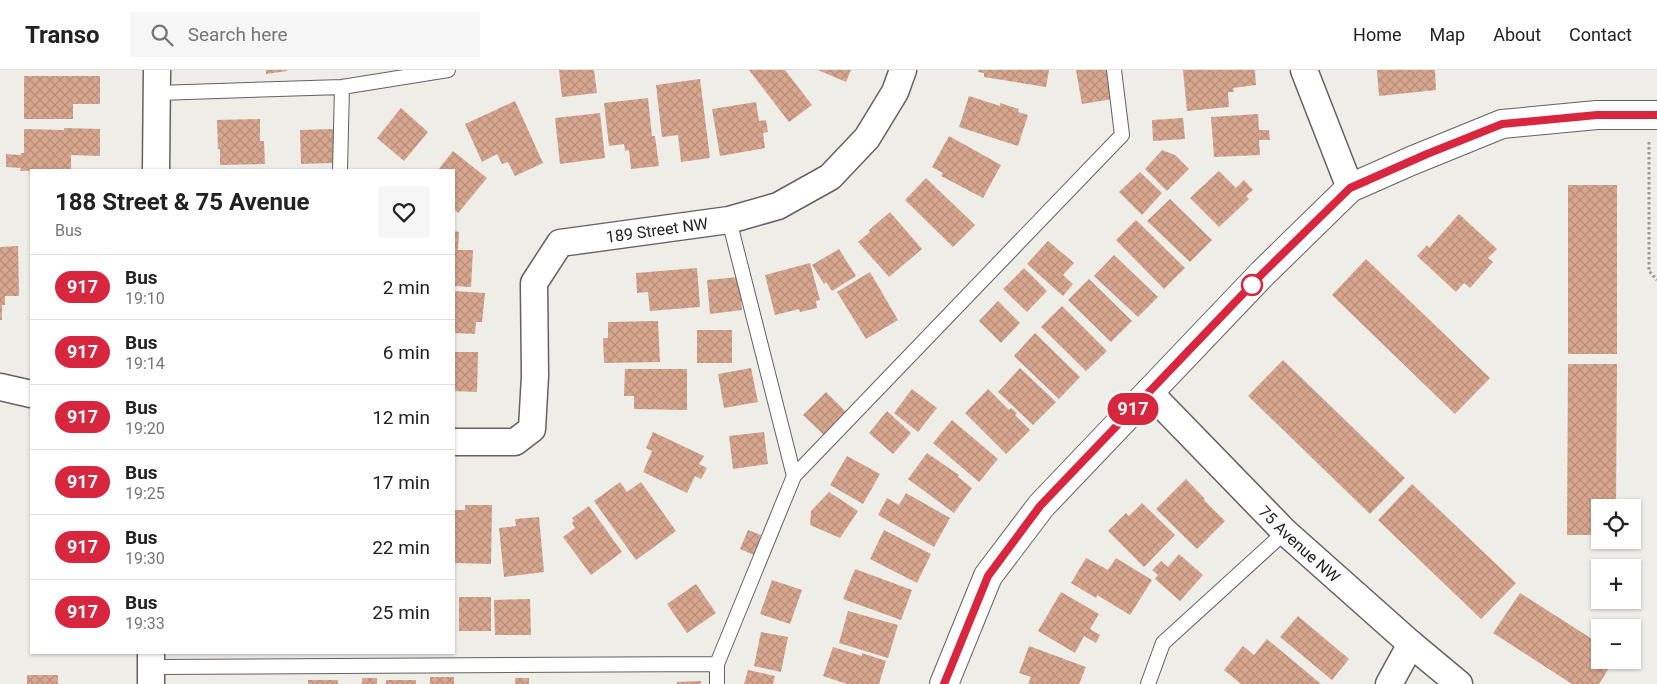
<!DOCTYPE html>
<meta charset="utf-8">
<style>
:root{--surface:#fff;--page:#f6f6f6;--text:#222;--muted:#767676;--line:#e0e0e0}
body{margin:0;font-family:Roboto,sans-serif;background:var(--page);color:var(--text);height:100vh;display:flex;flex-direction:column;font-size:19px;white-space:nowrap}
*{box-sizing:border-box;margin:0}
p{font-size:16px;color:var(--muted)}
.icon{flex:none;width:28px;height:28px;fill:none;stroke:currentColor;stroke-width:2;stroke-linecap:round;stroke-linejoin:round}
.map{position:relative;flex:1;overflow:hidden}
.panel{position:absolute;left:30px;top:99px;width:425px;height:485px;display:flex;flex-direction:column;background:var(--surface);border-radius:0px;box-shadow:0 1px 4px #0004}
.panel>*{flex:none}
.badge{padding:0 10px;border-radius:16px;font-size:18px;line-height:32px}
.buttons{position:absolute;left:1591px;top:429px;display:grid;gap:10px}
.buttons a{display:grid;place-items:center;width:50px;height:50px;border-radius:0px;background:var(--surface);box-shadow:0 1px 4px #0004;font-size:25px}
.map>.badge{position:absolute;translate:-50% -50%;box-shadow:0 0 0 2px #fff}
.round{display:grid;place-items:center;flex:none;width:52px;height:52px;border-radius:0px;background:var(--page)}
.summary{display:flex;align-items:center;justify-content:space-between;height:85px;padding:0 25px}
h1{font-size:24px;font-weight:700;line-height:38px}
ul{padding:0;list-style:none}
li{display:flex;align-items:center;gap:15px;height:65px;padding:0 25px;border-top:1px solid var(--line)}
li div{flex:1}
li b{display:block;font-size:19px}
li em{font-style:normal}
li .badge{min-width:55px;font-weight:700;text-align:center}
header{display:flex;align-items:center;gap:30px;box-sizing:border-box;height:70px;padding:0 25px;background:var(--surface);border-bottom:1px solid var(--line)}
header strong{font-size:24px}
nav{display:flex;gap:28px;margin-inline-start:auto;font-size:18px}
.search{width:350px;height:45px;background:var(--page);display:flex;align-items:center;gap:12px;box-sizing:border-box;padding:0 18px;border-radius:0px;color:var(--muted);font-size:19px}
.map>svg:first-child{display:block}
</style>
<header>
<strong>Transo</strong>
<div class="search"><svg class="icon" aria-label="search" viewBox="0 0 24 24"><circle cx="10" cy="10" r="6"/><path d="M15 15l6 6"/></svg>Search here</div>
<nav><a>Home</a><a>Map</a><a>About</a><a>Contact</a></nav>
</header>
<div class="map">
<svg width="1657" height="614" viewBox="0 0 1657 614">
<defs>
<pattern id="building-cross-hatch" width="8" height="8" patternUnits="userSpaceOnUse" patternTransform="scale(1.25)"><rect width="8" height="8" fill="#d7a68f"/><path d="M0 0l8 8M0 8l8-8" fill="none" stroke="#b88e7b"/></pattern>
</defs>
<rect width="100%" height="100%" fill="#eeede8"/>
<path fill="url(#building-cross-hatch)" d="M266,0H287V1L266,4Z
M559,0H594L597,23L562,27Z
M749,0H785L812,35L789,52Z
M818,0H851L846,12Z
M979,0H1049L1046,17L984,7V3L978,2Z
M1076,0H1108L1113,29L1082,34Z
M1183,0H1255L1256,15L1233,18L1234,22H1228L1229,37L1187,41Z
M1377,0H1435L1436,20L1379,26Z
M24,6H100V34H73V49H24Z
M700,9L710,88L681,92L678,65L662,67L656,15Z
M969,26L1000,36V33L1019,39L1018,42L1028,45L1018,76L959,57Z
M648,28L652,66H655L659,96L631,99L629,80L625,81L624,74L609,76L604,33Z
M515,31L543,93L515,106L508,92L502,94L497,84L482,92L465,54Z
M756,32L759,51L766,50L768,62L763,63L765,78L720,86L712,39Z
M401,38L428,62L404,91L377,68Z
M600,43L605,88L560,94L555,48Z
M1258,44L1259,60H1269L1270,70H1259L1260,85L1214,87L1211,47Z
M1183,48L1185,69L1153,71L1152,50Z
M260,49V71H264L265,94L220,95V79H218L217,50Z
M64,58L100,59V86L71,85V100L20,101L21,98L6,97V84L21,85V83H24V59L64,60Z
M333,59V93L301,94L300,60Z
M949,66L1001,95L983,128L941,106L943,103L932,97Z
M1162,80L1175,85L1189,99L1167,121L1145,99Z
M453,81L487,108L458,143L454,139V100H438Z
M1219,101L1236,118L1244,110L1253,120L1246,126L1249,129L1219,157L1190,128Z
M1140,102L1162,123L1142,145L1119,122Z
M926,108L975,155L953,177L905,130Z
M1568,115H1617V284H1568Z
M1170,129L1212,170L1190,192L1147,151Z
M890,142L922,179L889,207L858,172L870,162L869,160Z
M1459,144L1497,179L1488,188L1493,192L1470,218L1464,213L1456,222L1417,186L1427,175L1429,178Z
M1136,150L1185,198L1164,219L1116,170Z
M454,161L459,162L458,180H473L471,217L454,216Z
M1048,171L1074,193L1063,205L1073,214L1063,226L1027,194Z
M18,176L19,226H5V235H2V250H0V177Z
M839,179L856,206L832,221L826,212L824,214L812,195Z
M1114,185L1158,227L1138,247L1094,206Z
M1366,189L1490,308L1455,344L1332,225Z
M810,193L820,230L816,231L817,238L800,242L799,239L775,245L765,205Z
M697,198L700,237L650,241L648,222L637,223L636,203Z
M1024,198L1047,221L1027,242L1003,219Z
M870,202L898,250L866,269L837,222Z
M739,207L742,240L710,244L707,210Z
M1089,209L1132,251L1111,272L1068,230Z
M454,221L485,223L482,252H476L475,264L454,263Z
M998,231L1020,253L1001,273L979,251Z
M1062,236L1107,281L1086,301L1041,257Z
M658,251L660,292L604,293L603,268H608V252Z
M697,260H732V293H697Z
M1035,263L1080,307L1059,329L1014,286Z
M454,282H478L477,322L454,321Z
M1283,290L1405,408L1370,444L1248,326Z
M1568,294H1617L1616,438H1600V465H1567Z
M751,298L758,332L724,338L718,304Z
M1020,298L1056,332L1033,355L998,322Z
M625,299H687V340L634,339V326H624Z
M912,319L937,338L918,362L894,343Z
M988,319L1009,340L1011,338L1017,343L1015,345L1030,360L1006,384L965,343Z
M826,322L847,343L824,365L803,345Z
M887,341L911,363L893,384L869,363Z
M952,350L998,389L979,412L933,373Z
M653,362L704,386L699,394L707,398L701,409L695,406L687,423L643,402L652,381L646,378Z
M764,362L768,394L733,399L729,366Z
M927,383L959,405L958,407L972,418L954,443L908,409Z
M847,386L880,404L863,434L830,415Z
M1186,409L1205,429L1204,430L1225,451L1197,479L1156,439Z
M620,412L627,422L641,412L676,461L636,490L594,431Z
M1412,414L1516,513L1481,549L1378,450Z
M829,422L858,441L840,468L810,455L811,441Z
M906,423L950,448L934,477L878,445L887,428L899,435Z
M1142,433L1175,465L1144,497L1108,461L1126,443L1129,446Z
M465,435H492L491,494L454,493V440H465Z
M589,436L622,482L591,505L563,467L575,458L572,453L574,451L572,448Z
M539,447L544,502L504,507L499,458L516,456L515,449Z
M748,460L761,465L754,485L740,479Z
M884,460L931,484L917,513L870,489Z
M1179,484L1203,505L1180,531L1155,509L1158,505L1152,500L1161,491L1168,497Z
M1086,488L1108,500L1116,488L1152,510L1130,545L1097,525L1096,528L1071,513Z
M855,499L912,520L901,550L843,529Z
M772,510L802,520L790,554L760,544Z
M696,514L716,543L687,563L667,534Z
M1061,522L1099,544L1090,559L1100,565L1096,573L1084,566L1075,583L1038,561Z
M1520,523L1600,574V590H1614L1599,614H1572L1493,563Z
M459,527H491V561H459Z
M530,529L531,565H495L494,530Z
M848,541L898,555L888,588L839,573Z
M1298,546L1349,589L1332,610L1280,567Z
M761,562L788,567L781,602L754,596Z
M1267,569L1321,614H1241L1224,600L1243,576L1254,585Z
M1029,576L1086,597L1079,614H1028L1031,607L1019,603Z
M833,577L862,586V583L886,591L879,614H847L823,606Z
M748,600L775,606L773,614H744Z
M27,605H58V614H27Z
M430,607H454V614H430Z
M362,608H377V614H362Z
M515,608H529V614H515Z
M308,610H338V614H308Z
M386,610H416V614H386Z
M701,611V614H677V612Z"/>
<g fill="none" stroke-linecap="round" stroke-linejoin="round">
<g stroke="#64625f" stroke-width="16">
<path id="lane" d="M157,23L342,17L448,0
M340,100L342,17
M729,150L794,406
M151,597L717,594
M717,614V594L794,406L1122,65L1114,0
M1148,614L1163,573L1285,462"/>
</g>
<g stroke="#64625f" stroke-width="29">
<g id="street">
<path d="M1304,0L1350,118"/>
<path d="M156,100L157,0"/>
<path d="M0,317L31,324"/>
<path id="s1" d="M1149,322L1285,462L1411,574L1459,614"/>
<path id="s2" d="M454,372H515L532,359L535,306L534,213L560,173L729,150L778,136L830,107L867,68L895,22L903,0"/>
<path d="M151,614V582"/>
<path d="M1389,614L1411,574"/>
</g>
</g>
<g stroke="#64625f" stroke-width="30">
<path id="secondary" d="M944,614L988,506L1041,436L1262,204L1350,118L1411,91L1502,54L1597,45H1657"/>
</g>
<path stroke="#989793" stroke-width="3" stroke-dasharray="2.5 2.5" stroke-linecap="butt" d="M1649,72V201L1657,210"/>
<use href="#lane" stroke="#fff" stroke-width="14"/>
<use href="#street" stroke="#fff" stroke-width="26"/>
<use href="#secondary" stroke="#fff" stroke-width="28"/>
</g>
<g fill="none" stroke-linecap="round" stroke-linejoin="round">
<g stroke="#fff" stroke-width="11">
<path id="line" d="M944,614L988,506L1040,436L1262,204L1350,118L1427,84L1502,54L1597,45H1657"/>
</g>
<use href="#line" stroke="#d7263d" stroke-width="8"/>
</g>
<circle fill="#fff" stroke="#d7263d" stroke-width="2.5" cx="1252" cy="215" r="10"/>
<g text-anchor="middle" stroke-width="4" stroke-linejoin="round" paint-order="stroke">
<g font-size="16" fill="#1e1e1c" stroke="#fcfaf6">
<text dy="6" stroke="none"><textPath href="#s2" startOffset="374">189 Street NW</textPath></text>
<text dy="6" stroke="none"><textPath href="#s1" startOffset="214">75 Avenue NW</textPath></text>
</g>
</g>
</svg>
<div class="buttons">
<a><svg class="icon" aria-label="locate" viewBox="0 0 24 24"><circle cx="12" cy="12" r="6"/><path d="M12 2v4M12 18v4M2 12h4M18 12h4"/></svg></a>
<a>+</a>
<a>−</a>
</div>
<b class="badge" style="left:1133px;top:339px;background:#d7263d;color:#fff">917</b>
<section class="panel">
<div class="summary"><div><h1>188 Street &amp; 75 Avenue</h1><p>Bus</p></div><a class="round"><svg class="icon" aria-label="heart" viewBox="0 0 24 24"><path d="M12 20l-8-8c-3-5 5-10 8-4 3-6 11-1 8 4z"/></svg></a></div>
<ul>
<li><span class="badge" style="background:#d7263d;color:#fff">917</span><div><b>Bus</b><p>19:10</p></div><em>2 min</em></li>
<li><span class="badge" style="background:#d7263d;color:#fff">917</span><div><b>Bus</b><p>19:14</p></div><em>6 min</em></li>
<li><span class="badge" style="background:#d7263d;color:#fff">917</span><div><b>Bus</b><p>19:20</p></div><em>12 min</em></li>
<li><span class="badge" style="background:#d7263d;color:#fff">917</span><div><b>Bus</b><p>19:25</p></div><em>17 min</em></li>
<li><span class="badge" style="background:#d7263d;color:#fff">917</span><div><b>Bus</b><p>19:30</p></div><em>22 min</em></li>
<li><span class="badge" style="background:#d7263d;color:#fff">917</span><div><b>Bus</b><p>19:33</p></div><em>25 min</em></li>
</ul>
</section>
</div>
